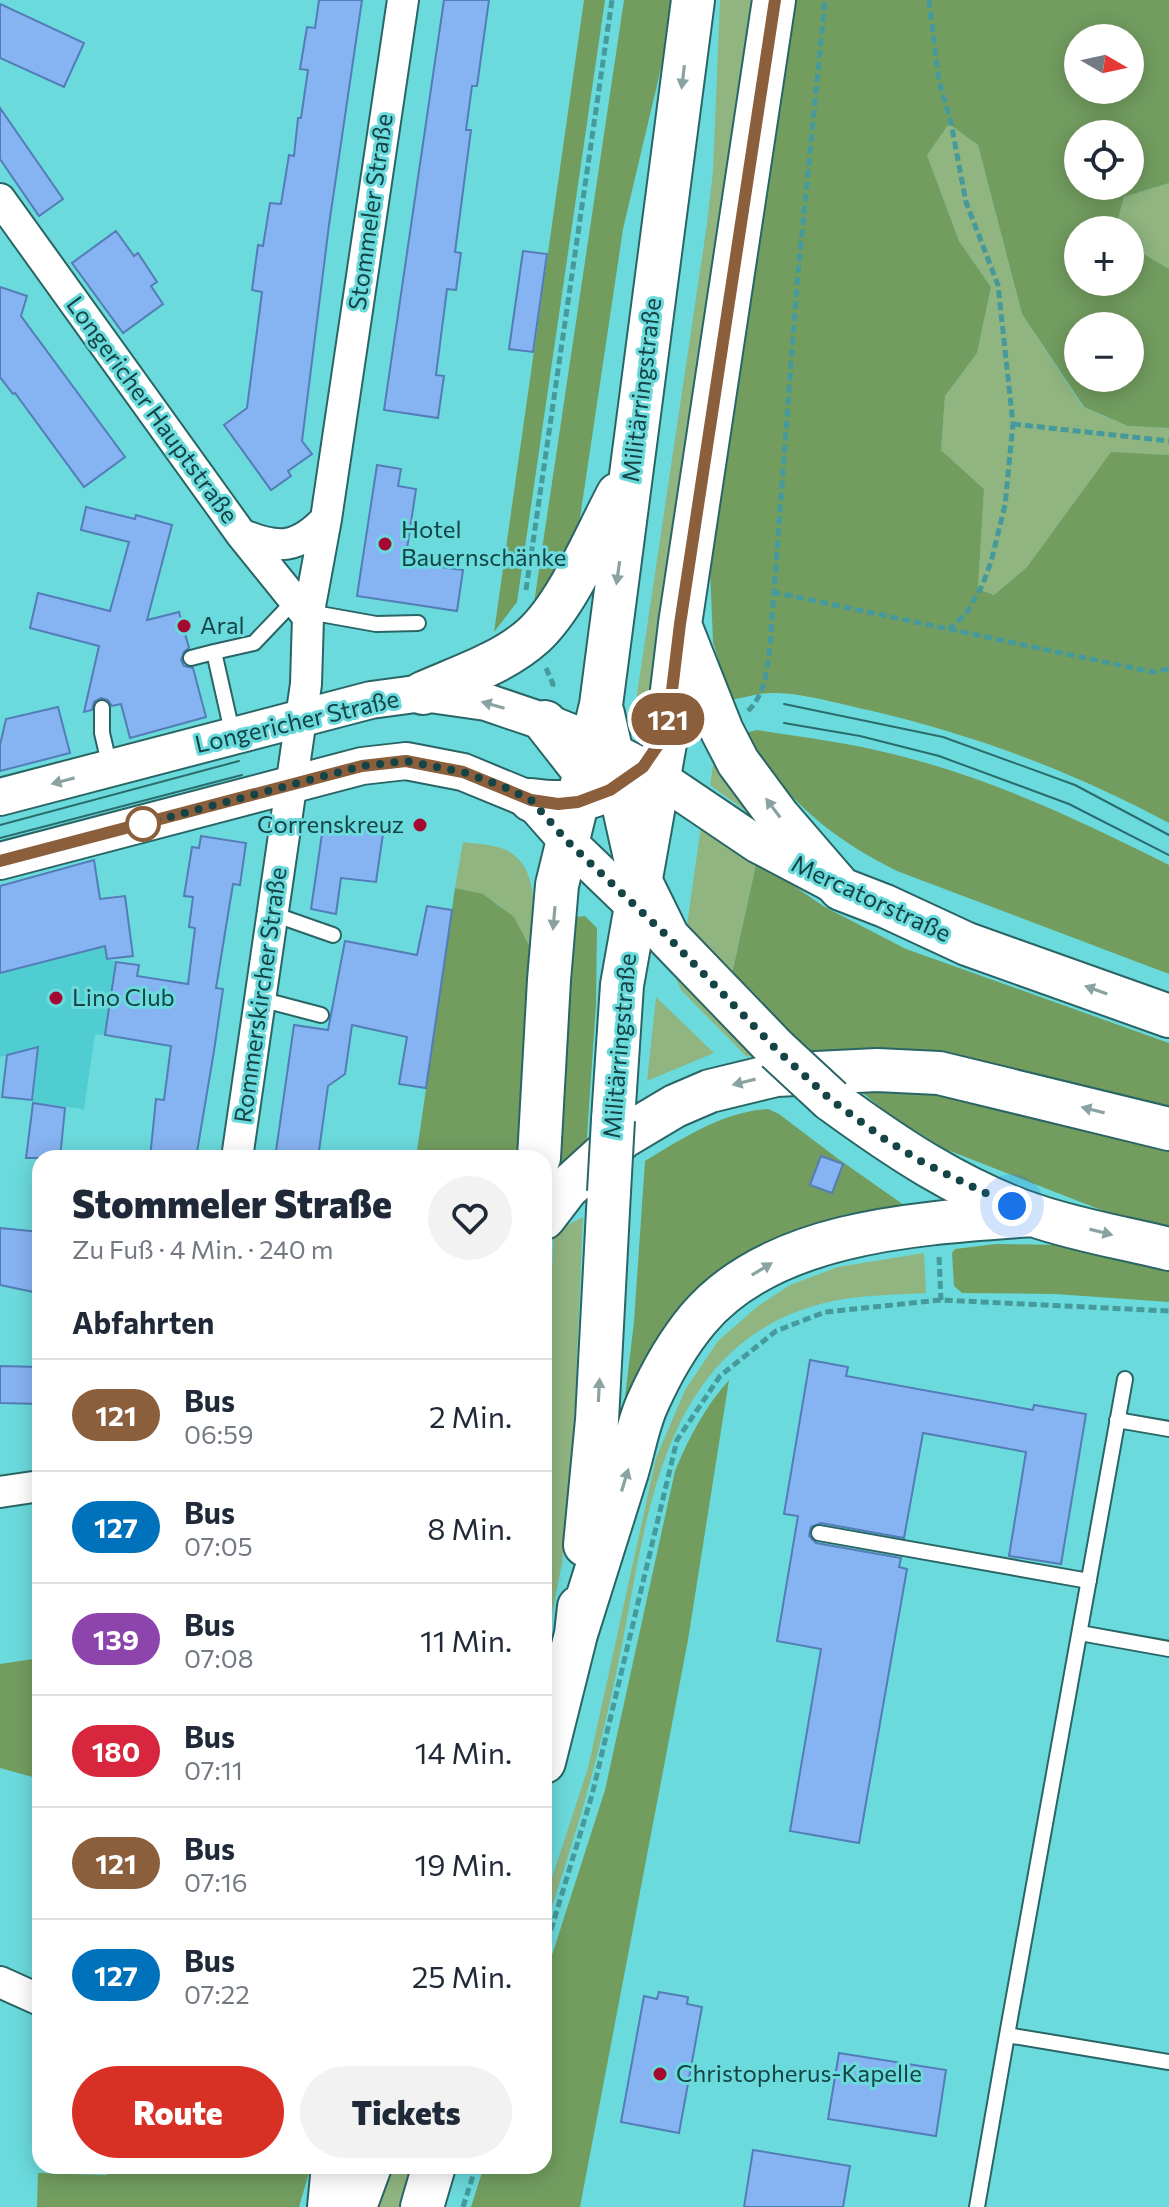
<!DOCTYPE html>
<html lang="de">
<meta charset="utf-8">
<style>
:root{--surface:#fff;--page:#f2f2f3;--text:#1f2937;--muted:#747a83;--line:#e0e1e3;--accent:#d93025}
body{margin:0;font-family:Commissioner,sans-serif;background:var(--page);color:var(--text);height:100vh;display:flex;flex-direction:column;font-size:30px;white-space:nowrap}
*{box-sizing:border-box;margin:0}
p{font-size:26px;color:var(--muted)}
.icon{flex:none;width:44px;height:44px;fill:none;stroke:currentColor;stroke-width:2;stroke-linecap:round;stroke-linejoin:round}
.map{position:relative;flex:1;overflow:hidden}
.panel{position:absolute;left:32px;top:1150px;width:520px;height:1024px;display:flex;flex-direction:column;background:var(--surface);border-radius:24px;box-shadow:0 4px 20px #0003}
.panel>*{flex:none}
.badge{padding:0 16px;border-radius:26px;font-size:28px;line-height:52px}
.needle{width:52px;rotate:99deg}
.buttons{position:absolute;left:1064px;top:24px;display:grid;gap:16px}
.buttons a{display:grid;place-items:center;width:80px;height:80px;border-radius:50%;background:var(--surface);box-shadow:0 4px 20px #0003;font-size:40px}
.you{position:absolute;width:40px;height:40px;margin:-20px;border:6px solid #fff;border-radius:50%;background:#1a73e8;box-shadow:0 0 0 12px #1a73e833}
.map>.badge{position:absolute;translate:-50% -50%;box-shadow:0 0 0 4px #fff}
h2{padding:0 40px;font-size:30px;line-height:72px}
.round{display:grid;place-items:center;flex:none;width:84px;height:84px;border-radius:42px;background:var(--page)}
.headline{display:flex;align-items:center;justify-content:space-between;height:136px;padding:0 40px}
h1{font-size:38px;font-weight:800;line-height:60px}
.cta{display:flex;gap:16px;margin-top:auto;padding:16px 40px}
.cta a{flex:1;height:92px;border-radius:48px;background:var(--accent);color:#fff;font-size:32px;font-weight:800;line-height:92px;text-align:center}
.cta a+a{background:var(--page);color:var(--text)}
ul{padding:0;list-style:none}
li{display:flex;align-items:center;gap:24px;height:112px;padding:0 40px;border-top:2px solid var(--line)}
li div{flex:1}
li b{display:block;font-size:30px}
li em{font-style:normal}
li .badge{min-width:88px;font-weight:700;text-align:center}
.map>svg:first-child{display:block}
</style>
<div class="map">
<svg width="1169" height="2207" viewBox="0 0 1169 2207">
<rect width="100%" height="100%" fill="#6bdadc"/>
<path fill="#50cdd0" d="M94,860L107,959L117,962L105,1035L95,1034L84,1109L33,1103L38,1047L0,1057V886Z"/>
<path fill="#90b581" d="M720,0H757L651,708L646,711L639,707L636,701L707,224L713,171Z
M949,124L978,145L1022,314L1083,407L1128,426L1169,428V455L1111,453L1027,567L994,595L978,589L984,489L941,450L945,396L977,353L991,287L959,241L927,155Z
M1169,183V269L1130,246V230H1115L1124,197Z
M715,753L761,822L710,785Z
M701,826L757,860L730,983L686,932Z
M463,842C475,844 494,844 506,850C542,867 533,921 533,953C511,912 502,898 455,888Z
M675,978L754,1055L747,1057L682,991Z
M656,997L714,1053L647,1081Z
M583,1217L574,1430L562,1563L544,1653V1415L554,1232Z
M924,1253L926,1293C891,1295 857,1295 824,1303C653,1347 647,1533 616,1674C598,1761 573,1846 544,1930V1902L588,1768L656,1458L685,1390L718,1341L758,1306L790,1285L838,1267Z
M390,2166H416L403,2207H378Z"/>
<path fill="#729d5f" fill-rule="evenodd" d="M584,0H605L517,602L494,632Z
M624,0H672L661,68L623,229L577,538L533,610Z
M793,0H1169V183L1124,197L1115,230H1078V282H1130V246L1169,269V428L1128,426L1084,407L1022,314L978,145L949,124L927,155L959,241L991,287L977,353L945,396L941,450L984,489L978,589L994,595L1027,567L1111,452L1169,455V823C1069,770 978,736 868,710C841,704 798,692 772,693C758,693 743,698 730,700L713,642L710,568ZM1078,38H1130V90H1078ZM1078,134H1130V186H1078ZM1078,326H1130V378H1078Z
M757,730C800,737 843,742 884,752C985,775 1077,819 1169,865V974L897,871C829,837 784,799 745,733Z
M757,860L823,906L906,949L1169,1043V1114L808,1052L730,983Z
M455,888L483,894L514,917L533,953L521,1158H416Z
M585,916L597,928L596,1004L586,1151L557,1164L572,929L576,917Z
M858,1089L927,1090L1169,1152V1231L1137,1224L945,1149L891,1116Z
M768,1109L779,1114L837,1158L921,1217L759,1257L617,1464L634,1322L645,1161C683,1138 723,1112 768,1109Z
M996,1244L1068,1245L1169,1264V1302L1055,1294L962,1293L954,1286L952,1253L955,1249Z
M729,1380L688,1640L580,2207H471L484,2166H544V1980L605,1790L675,1471C689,1437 705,1407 729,1380Z
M40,1658V1779L0,1768V1664Z
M108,2166H311L299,2207H37L38,2173L107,2175Z"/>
<path fill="#86b3f1" stroke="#537db7" stroke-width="2" d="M319,0H362L329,225L302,441L312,454L288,471L291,476L271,490L224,425L247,408L262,292L252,290L258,245L263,246L270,203L281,204L289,155L294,156L298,118H301L308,70L300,69L307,27L315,28Z
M444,0H489L477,86H472L466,130H471L455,252L461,253L456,290L447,289L436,375L444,376L438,418L384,410Z
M0,4L84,43L64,87L0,58Z
M0,108L63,199L39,216L0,159Z
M116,231L134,256L138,253L157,282L151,286L163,304L123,333L72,263Z
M523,251L547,254L533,352L509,349Z
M0,287L27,296L21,316L125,457L84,487L15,393L13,394L0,377Z
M377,465L401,469L398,486L416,489L405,562L463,570L457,611L357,596Z
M86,507L135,519L136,515L172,525L147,620L179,612L189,648L184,652L181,660L184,666L193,668L206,717L130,738L121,704L112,706L108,700L101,698L94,702L92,710L84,712L99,646L30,628L38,593L110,611L129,542L81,530Z
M58,707L70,753L0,771V745L6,719Z
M324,820L384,827L376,882L341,878L336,914L311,909Z
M201,836L246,843L240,885L233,884L216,988L223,989L214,1051L196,1158H150L156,1099L164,1100L171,1046L105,1035L116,962L139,965L137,976L188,984L195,928L189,927L193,897L184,896L192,847L199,848Z
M94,860L100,899L125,896L133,956L107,959L105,946L0,973V886Z
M427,906L452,910L426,1088L399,1084L407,1037L352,1025L345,1074L328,1086L318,1158H275L294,1025L328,1030L345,941L417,955Z
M38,1047L32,1100L2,1097L7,1055Z
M33,1103L65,1108L60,1158H26Z
M821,1156L843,1164L832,1193L810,1185Z
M0,1228L40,1232L38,1293L0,1285Z
M810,1360L848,1367L846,1376L1033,1410L1034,1405L1086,1414L1061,1564L1009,1556L1026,1452L923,1433L904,1538L821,1523L811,1527L809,1536L816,1543L901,1558L899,1567L907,1569L859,1843L790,1831L821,1649L777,1641L798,1516L784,1514Z
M0,1366L40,1367V1404L0,1403Z
M659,1992L688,1997L687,2004L702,2007L679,2133L621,2122L644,1996L657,1999Z
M839,2053L946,2070L936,2136L828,2119Z
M753,2150L850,2166L843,2207H744Z"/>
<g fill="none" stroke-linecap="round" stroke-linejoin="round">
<g stroke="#2a6566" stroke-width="18">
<path id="service" d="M309,612L376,624L418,623
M214,652L254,643L295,600
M191,658L214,652L233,736
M102,708V733L110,767
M273,914L333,935
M260,999L321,1015
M1117,1420L1169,1429
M819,1533L1089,1581
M1080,1633L1169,1649
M1007,2035L1125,1379
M977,2207L1007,2035L1169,2062"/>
</g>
<g stroke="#2a6566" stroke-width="34">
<path id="minor" d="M0,199L241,534L308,617
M241,534C278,550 298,549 326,519
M237,1158L306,684L308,617L326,519L403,0
M0,1492L40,1486
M0,1982L40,2000"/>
</g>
<g stroke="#2a6566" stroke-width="40">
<path id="tertiary" d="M0,797L371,700L423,693L486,702L545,722L592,741L643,767L757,844L833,884
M0,861L362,766L406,761L463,772L531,800L568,842L652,923"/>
</g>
<g stroke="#2a6566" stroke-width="46">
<path id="secondary" d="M682,630L722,731L738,762L778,816L841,889L885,906L967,944L1169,1016
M423,693C459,677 503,663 533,636C568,604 595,537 618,494
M603,714L640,880L668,937L777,1050
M545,722L585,773L591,790
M531,800C561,804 575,803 604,792
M831,1100C894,1146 959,1190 1033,1215C1076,1230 1124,1238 1169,1249
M613,1120L622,985L667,732L680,624L774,0
M539,1158L549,980L557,885L601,705L693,0
M544,1218L567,1188L623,1137L675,1106L710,1091L776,1075L877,1070L939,1073L1169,1129
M585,1545L597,1420L609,1192
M576,1634C593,1580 610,1526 627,1472C634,1449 638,1423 648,1402C661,1373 678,1343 698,1319C774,1229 924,1223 1033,1215
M544,1762L576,1634L579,1607
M329,2207L333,2166
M355,2207L370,2166
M422,2207L434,2166"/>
</g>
<path stroke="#469a9b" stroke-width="5" stroke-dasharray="8 4" stroke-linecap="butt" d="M929,0L939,81L951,123L966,202L998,285L1013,424L1005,505L991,562L982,586L965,615L949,629
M1013,424L1169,441
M526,590L612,0
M773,592L1152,672L1169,669
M546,668L553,684L552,689
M748,711C766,693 767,669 770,645L797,284L825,0
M939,1257L941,1300
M544,1953L592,1795L677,1440L720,1376L776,1331L825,1312L941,1300L1169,1311
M463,2207L476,2166"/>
<use href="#service" stroke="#fff" stroke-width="14"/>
<use href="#minor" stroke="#fff" stroke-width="30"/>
<use href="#tertiary" stroke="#fff" stroke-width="36"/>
<use href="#secondary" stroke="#fff" stroke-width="42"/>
<path stroke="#2b6c6d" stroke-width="2" d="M784,704L943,737L1075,785L1169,835
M784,723L860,736L939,756L1069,804L1169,855
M0,825L239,761
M0,838L242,775"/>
<g stroke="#2a6566" stroke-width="46" stroke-linecap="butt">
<path id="secondary-bridge" d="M777,1050L831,1100
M609,1192L613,1120"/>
</g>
<use href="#secondary-bridge" stroke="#fff" stroke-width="42"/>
</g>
<defs><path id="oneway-solid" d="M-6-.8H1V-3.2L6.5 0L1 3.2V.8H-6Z" transform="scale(2)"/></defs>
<g fill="#8aa2a2">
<use href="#oneway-solid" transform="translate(683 77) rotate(97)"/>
<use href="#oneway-solid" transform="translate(618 573) rotate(98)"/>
<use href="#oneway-solid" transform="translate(493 705) rotate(-164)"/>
<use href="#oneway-solid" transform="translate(63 781) rotate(165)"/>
<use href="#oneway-solid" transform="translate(773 808) rotate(-127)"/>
<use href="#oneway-solid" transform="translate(554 918) rotate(95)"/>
<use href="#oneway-solid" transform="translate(1096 990) rotate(-160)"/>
<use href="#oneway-solid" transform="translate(744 1082) rotate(166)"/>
<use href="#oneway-solid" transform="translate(1093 1110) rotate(-166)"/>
<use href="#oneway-solid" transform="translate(1101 1232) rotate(14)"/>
<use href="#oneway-solid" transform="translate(762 1269) rotate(-31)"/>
<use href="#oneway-solid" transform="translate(599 1390) rotate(-87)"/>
<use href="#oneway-solid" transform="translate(625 1480) rotate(-73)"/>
</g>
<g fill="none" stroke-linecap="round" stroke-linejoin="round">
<g stroke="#fff" stroke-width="18">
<path id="line" d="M0,861L362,766L406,761L463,772L531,800L558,804L578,802L610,790L643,767L667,732L680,624L775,0"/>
</g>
<use href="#line" stroke="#8b5e3c" stroke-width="12"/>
<path stroke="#144445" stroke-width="8" stroke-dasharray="0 14.4" d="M143,824L362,766L406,761L463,772L502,786L531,800L568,842L668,937L777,1050L831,1100L886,1140L924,1163L1012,1206"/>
</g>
<g fill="#a50932" stroke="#6bdadc" stroke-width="3">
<circle cx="385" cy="544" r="8"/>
<circle cx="184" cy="626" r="8"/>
<circle cx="420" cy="825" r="8"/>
<circle cx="56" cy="998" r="8"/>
<circle cx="660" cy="2074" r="8"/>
</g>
<circle fill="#fff" stroke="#8b5e3c" stroke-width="4" cx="143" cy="824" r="16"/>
<g text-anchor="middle" stroke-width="6" stroke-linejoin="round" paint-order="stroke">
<g font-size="24" fill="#144445" stroke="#6bdadc">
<text transform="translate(371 212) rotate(-82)" y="8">Stommeler Straße</text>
<text transform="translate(642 390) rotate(-83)" y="8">Militärringstraße</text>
<text transform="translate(152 410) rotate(54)" y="8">Longericher Hauptstraße</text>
<text transform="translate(297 722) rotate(-13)" y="8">Longericher Straße</text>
<text transform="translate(871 899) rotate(25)" y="8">Mercatorstraße</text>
<text transform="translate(261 995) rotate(-82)" y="8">Rommerskircher Straße</text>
<text transform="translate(620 1046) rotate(-85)" y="8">Militärringstraße</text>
</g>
<g font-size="24" fill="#144445" stroke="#6bdadc" text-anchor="start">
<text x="401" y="538">Hotel<tspan x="401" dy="28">Bauernschänke</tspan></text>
<text x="200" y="634">Aral</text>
<text x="404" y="833" text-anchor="end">Correnskreuz</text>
<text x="72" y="1006">Lino Club</text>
<text x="676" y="2082">Christopherus-Kapelle</text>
</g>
</g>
</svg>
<div class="buttons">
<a><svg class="needle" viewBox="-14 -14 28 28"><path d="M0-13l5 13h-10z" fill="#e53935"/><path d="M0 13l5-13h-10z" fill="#747a83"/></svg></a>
<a><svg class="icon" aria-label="locate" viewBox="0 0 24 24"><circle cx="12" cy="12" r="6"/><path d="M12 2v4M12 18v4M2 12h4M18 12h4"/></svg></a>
<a>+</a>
<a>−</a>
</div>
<div class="you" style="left:1012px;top:1206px"></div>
<b class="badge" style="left:668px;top:719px;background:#8b5e3c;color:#fff">121</b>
<section class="panel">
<div class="headline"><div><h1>Stommeler Straße</h1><p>Zu Fuß · 4 Min. · 240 m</p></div><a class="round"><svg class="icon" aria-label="heart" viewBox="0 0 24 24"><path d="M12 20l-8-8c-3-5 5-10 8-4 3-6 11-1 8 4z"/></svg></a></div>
<h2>Abfahrten</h2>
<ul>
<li><span class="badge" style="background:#8b5e3c;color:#fff">121</span><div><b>Bus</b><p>06:59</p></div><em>2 Min.</em></li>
<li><span class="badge" style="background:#0072bc;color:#fff">127</span><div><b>Bus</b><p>07:05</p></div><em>8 Min.</em></li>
<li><span class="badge" style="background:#8e44ad;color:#fff">139</span><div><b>Bus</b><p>07:08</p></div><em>11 Min.</em></li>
<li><span class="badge" style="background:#d7263d;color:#fff">180</span><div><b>Bus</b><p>07:11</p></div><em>14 Min.</em></li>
<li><span class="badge" style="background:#8b5e3c;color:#fff">121</span><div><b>Bus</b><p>07:16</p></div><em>19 Min.</em></li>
<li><span class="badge" style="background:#0072bc;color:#fff">127</span><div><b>Bus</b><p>07:22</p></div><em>25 Min.</em></li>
</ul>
<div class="cta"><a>Route</a><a>Tickets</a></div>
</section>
</div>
